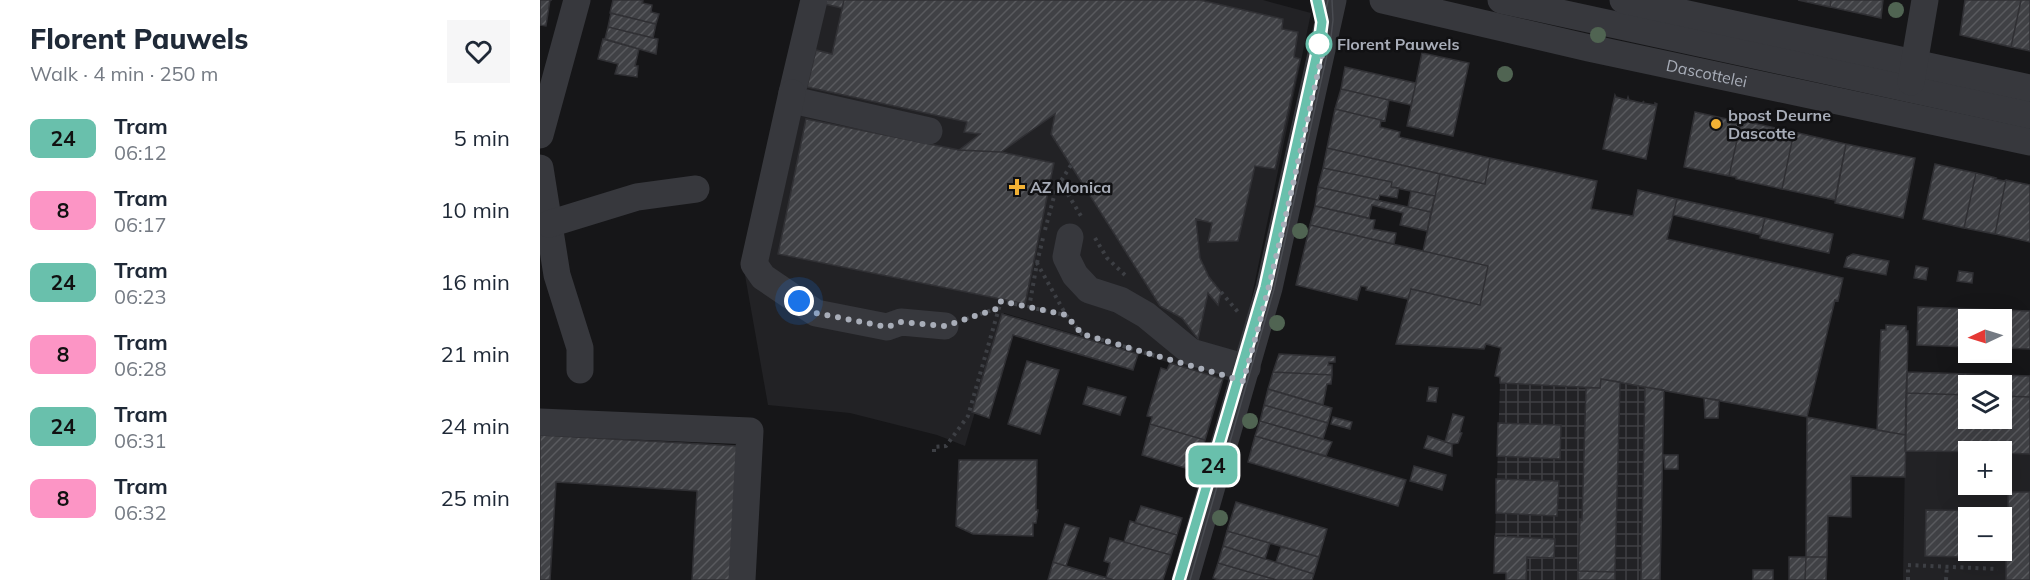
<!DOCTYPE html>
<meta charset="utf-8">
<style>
:root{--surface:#fff;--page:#f6f6f7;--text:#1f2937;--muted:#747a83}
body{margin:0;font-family:Mulish,sans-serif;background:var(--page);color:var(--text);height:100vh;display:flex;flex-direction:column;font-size:22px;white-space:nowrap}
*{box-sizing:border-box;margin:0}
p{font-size:20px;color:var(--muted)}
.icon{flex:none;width:33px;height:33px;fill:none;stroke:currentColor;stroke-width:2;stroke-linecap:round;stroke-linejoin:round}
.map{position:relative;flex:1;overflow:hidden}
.side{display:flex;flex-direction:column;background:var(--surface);width:540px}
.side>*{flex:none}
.badge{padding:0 12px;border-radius:9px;font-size:21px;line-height:39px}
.needle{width:39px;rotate:266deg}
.fabs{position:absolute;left:1418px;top:309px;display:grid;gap:12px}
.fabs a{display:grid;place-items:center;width:54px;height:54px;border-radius:0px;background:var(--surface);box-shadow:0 6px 24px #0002;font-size:30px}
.you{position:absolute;width:30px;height:30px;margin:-15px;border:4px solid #fff;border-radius:50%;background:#1a73e8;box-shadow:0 0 0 9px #1a73e833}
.map>.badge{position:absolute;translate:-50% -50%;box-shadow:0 0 0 3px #fff}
.round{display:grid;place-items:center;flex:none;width:63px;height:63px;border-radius:0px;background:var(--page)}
.summary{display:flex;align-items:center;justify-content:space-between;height:102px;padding:0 30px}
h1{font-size:28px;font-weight:800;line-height:45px}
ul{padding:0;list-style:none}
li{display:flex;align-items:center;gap:18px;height:72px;padding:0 30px}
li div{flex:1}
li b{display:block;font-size:22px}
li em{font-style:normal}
li .badge{min-width:66px;font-weight:700;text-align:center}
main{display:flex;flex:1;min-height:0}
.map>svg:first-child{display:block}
</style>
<main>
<section class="side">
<div class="summary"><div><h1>Florent Pauwels</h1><p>Walk · 4 min · 250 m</p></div><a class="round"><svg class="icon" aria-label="heart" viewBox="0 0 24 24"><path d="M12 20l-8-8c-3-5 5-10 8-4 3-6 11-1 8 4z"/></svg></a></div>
<ul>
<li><span class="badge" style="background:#69c0ac;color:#111">24</span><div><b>Tram</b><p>06:12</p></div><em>5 min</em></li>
<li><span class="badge" style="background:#fc95c5;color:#111">8</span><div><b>Tram</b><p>06:17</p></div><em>10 min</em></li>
<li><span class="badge" style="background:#69c0ac;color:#111">24</span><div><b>Tram</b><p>06:23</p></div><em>16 min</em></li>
<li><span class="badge" style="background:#fc95c5;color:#111">8</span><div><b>Tram</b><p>06:28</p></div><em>21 min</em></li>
<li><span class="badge" style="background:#69c0ac;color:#111">24</span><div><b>Tram</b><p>06:31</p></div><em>24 min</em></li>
<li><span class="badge" style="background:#fc95c5;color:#111">8</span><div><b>Tram</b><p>06:32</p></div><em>25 min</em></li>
</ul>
</section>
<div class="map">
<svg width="1490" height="580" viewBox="0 0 1490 580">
<defs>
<pattern id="industrial-grid" width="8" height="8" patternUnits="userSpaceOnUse" patternTransform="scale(1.5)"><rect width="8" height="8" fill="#222225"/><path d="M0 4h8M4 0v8" fill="none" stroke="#3f3f43"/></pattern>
<pattern id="building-hatch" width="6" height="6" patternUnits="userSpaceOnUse" patternTransform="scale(1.5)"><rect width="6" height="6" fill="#404145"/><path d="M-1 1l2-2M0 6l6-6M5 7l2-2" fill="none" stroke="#595a5e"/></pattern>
</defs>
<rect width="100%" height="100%" fill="#161618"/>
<path fill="#222225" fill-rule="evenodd" d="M263,0H723L771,13L705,329L690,381L464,313L425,446L397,435L310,413L228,405L203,264Z
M1366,393L1428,418H1461L1490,397V580H1363ZM1428,452H1461V484H1428ZM1428,518H1461V550H1428Z"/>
<path fill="url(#industrial-grid)" d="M1080,382L1124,390L1120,580H966V573H954L960,383L1060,388Z"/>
<path fill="url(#building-hatch)" stroke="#303034" stroke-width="1.5" fill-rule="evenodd" d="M0,0H12H10L6,26L0,25Z
M73,0H100L103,1L102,3L112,5L111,12L119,14L116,24L70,13Z
M281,0H304L302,8L280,3Z
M304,0H660L743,19L742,29L758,32L754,57L760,59L735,169L715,166L698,241L668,242L672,223L656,219L660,258L669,277L681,292L678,305L668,293L658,339L642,318L620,306L511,134L515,114L461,152L419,150L440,134L424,132L427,122L267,87L276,50L292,54Z
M1258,0H1291L1290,7Z
M1291,0H1343L1341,18L1290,7Z
M1425,0H1481L1471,47L1420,35Z
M1481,0H1490V51L1471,47Z
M71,13L116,24L113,38L68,27Z
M68,27L118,39L116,54L65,39Z
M63,39L99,49L95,66H98L97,77L75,74L78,64L58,59Z
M882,53L929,63L913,136L867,126Z
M805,67L876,83L871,105L801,89Z
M801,89L849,100L845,121L795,109Z
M1075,95L1076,97L1087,100L1088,97L1089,100L1102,103L1104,101L1103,103L1115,105V103L1117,104L1106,159L1063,149Z
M795,109L841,120L840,127L860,132L859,137L950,158L945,184L787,148Z
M1155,112L1201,122L1189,176L1144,167Z
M266,119L419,150L461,152L514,163L485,304L238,254Z
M1204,121L1254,132L1242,189L1196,179V177L1189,176L1201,122L1204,123Z
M1254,132L1306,144L1295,200L1242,189Z
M1306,144L1375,158L1363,218L1295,203Z
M787,148L900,174L895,196L851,187L852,182L783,168Z
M950,158L1057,181L1051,209L1093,216L1098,190L1137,199L1127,239L1303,278L1298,301L1295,300L1267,417L1061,379L1060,388L960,383V377L955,376L961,348L946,344L944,349L856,344L871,289L940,305L948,266L883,251L900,174L945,184Z
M1395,164L1436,173L1424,228L1383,219Z
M783,168L852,182L851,187L859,188L857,198L840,195L838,200L778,187Z
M1436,173L1456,178L1455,179L1464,181L1466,180L1455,234L1424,228Z
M1466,180L1490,185V242L1455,234Z
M778,187L891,212L887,231L860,225L863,213L832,205L829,218L775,206Z
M871,191L895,196L891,212L868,207Z
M1137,199L1225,218L1221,235L1133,215Z
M775,206L835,220L833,229L856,233L854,244L770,225Z
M1225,218L1293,234L1289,253L1220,238Z
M770,225L948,266L940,305L871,289L868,299L826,290L827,287L821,286L817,300L756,285Z
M1313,254L1349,261L1346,275L1304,267L1307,257Z
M1376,266L1388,268L1386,280L1374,278Z
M1419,271L1433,273L1432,283L1417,281Z
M1378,307L1490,311V349L1461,348V320H1428V347L1377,345Z
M462,314L598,354L593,370L473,335L449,418L432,412Z
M1346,325L1366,326V331H1368L1366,435L1337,430L1341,330H1346Z
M739,354L795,357V362H789L788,365H792V375L733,372Z
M487,361L519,370L500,434L468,424Z
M630,363L683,379L665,440L610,424L612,417L607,416L621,368L627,370Z
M733,372L792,375L791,384H787L783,405L728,389Z
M1367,372L1490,376V397L1461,396V386H1428V395L1366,393Z
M1061,379L1080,382L1075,572L1038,571L1040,519L1042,520L1046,388H1060Z
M548,387L586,397L580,415L543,404Z
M889,387L898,388L896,402L887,401Z
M1105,387L1124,390L1120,580H1101Z
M728,389L792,408L788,423L724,405Z
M1366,393L1428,395V418H1461V396L1490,397V454L1461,453V452L1365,451Z
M1164,398L1179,400L1178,418H1165Z
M724,405L788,423L783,439L720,421Z
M913,414L924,417L920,432L922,433L918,443L912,444L905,442Z
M793,417L812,422L810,429L791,424Z
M1267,417L1366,435L1365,477L1311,476V517L1288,516L1287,557H1266Z
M720,421L792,442L786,456L715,436Z
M958,423L1021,425L1020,459L957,456Z
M610,424L665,440L657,467L652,470L602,455Z
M0,435L197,446L190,580H152L157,491L16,482L10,580H0Z
M715,436L866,480L858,506L708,462Z
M888,436L912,444V456L884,448Z
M1124,455H1138V469H1125Z
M419,460H497L496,510H498L496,523H493V536L433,534L416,526Z
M874,466L906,475L902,490L870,481Z
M956,479L1019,481L1017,516L956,513Z
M1468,492H1490V580H1466V558L1385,556L1386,510L1468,511ZM1428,518H1461V550H1428Z
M696,502L787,529L779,557L687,531Z
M601,506L642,518L637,535L595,523Z
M590,521L637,535L631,555L584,542Z
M525,524L539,528L526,566L513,562Z
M687,531L730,543L725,559L683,546Z
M955,536L1015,539L1014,558L987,557L986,580H966V573H954Z
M570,538L631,555L623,580H574L566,578L570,563L564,561Z
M683,546L774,574L772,580H737L678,563Z
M741,547L779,557L774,574L736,562Z
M1249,557H1266L1265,580H1249Z
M1266,557H1287L1286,580H1265Z
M513,562L526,566L574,580H508Z
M678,563L733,579L732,580H679L673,578Z
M1213,570H1233V580H1213Z
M1038,571L1075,572V580H1038Z"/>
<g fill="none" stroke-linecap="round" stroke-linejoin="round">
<path stroke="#3d3f44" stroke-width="4" stroke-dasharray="3 4.5" stroke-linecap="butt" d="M520,181L541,216
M505,230L516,189L531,165
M555,238L567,258L586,276
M497,263L503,238
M681,292L698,312
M489,308L497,263L526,315L542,334L616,356
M426,319L458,308
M394,452V447L406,446L428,416L461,301L525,315
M1368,580V565L1458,569
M1406,580L1407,566"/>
<g stroke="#37383d" stroke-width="27">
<path d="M274,0L252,93L257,101L389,131"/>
<path id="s1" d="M843,0L1049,48L1490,142"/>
<path d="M961,0L1490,115"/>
<path d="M1083,0L1490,88"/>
<path d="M1371,82L1385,0"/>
<path d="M252,93L214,264L223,277L276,313L347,327L361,322L405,326"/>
<path d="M0,135L37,0"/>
<path d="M0,168L17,275L40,348V370"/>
<path d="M9,224L97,197L156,189"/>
<path d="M530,237L526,257L535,275L549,290L580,300L606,315L651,352L707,368"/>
<path d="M0,422L210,431L202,580"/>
<path d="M645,580L729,288L793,0"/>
</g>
<path stroke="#4a4c52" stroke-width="1.5" d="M639,580L725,287L788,0
M650,580L734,289L791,37L793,20L792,0"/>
</g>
<g fill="#506452">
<circle cx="1356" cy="10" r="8"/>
<circle cx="1058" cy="35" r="8"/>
<circle cx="965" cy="74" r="8"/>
<circle cx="760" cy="231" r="8"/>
<circle cx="737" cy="323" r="8"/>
<circle cx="710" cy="421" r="8"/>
<circle cx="680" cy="518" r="8"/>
</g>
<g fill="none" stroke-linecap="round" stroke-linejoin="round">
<g stroke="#fff" stroke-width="14">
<path id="line" d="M639,580L725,287L779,44L782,22L777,0"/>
</g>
<use href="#line" stroke="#69c0ac" stroke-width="9"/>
<path stroke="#a8adb8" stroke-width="6" stroke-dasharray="0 10.8" d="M259,301L276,313L347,327L361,322L405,326L459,308L461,301L526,315L542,334L703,381C735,274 757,164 782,55L779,44"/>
</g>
<circle fill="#fff" stroke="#69c0ac" stroke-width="3" cx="779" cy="44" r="12"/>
<g fill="#f2b134" stroke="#111113" stroke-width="2">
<circle cx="1176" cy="124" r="6"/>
<path d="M474 178h6v6h6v6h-6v6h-6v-6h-6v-6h6z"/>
</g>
<g text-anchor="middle" stroke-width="5" stroke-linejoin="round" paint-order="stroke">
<g font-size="16" font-weight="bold" fill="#a8adb8" stroke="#111113" text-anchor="start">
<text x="797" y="50">Florent Pauwels</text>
</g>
<g font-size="16" fill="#a8adb8" stroke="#111113">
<text dy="6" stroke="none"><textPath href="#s1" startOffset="332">Dascottelei</textPath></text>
</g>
<g font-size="16" font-weight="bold" fill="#a8adb8" stroke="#111113" text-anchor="start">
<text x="1188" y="121">bpost Deurne<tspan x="1188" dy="18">Dascotte</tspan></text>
<text x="490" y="193">AZ Monica</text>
</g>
</g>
</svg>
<div class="fabs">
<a><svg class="needle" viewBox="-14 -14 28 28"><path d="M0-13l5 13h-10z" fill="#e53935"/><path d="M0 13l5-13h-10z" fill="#747a83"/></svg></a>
<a><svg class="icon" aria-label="layers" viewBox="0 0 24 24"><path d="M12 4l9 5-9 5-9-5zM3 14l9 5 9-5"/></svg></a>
<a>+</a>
<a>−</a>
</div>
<div class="you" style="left:259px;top:301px"></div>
<b class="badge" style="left:673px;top:465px;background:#69c0ac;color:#111">24</b>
</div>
</main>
